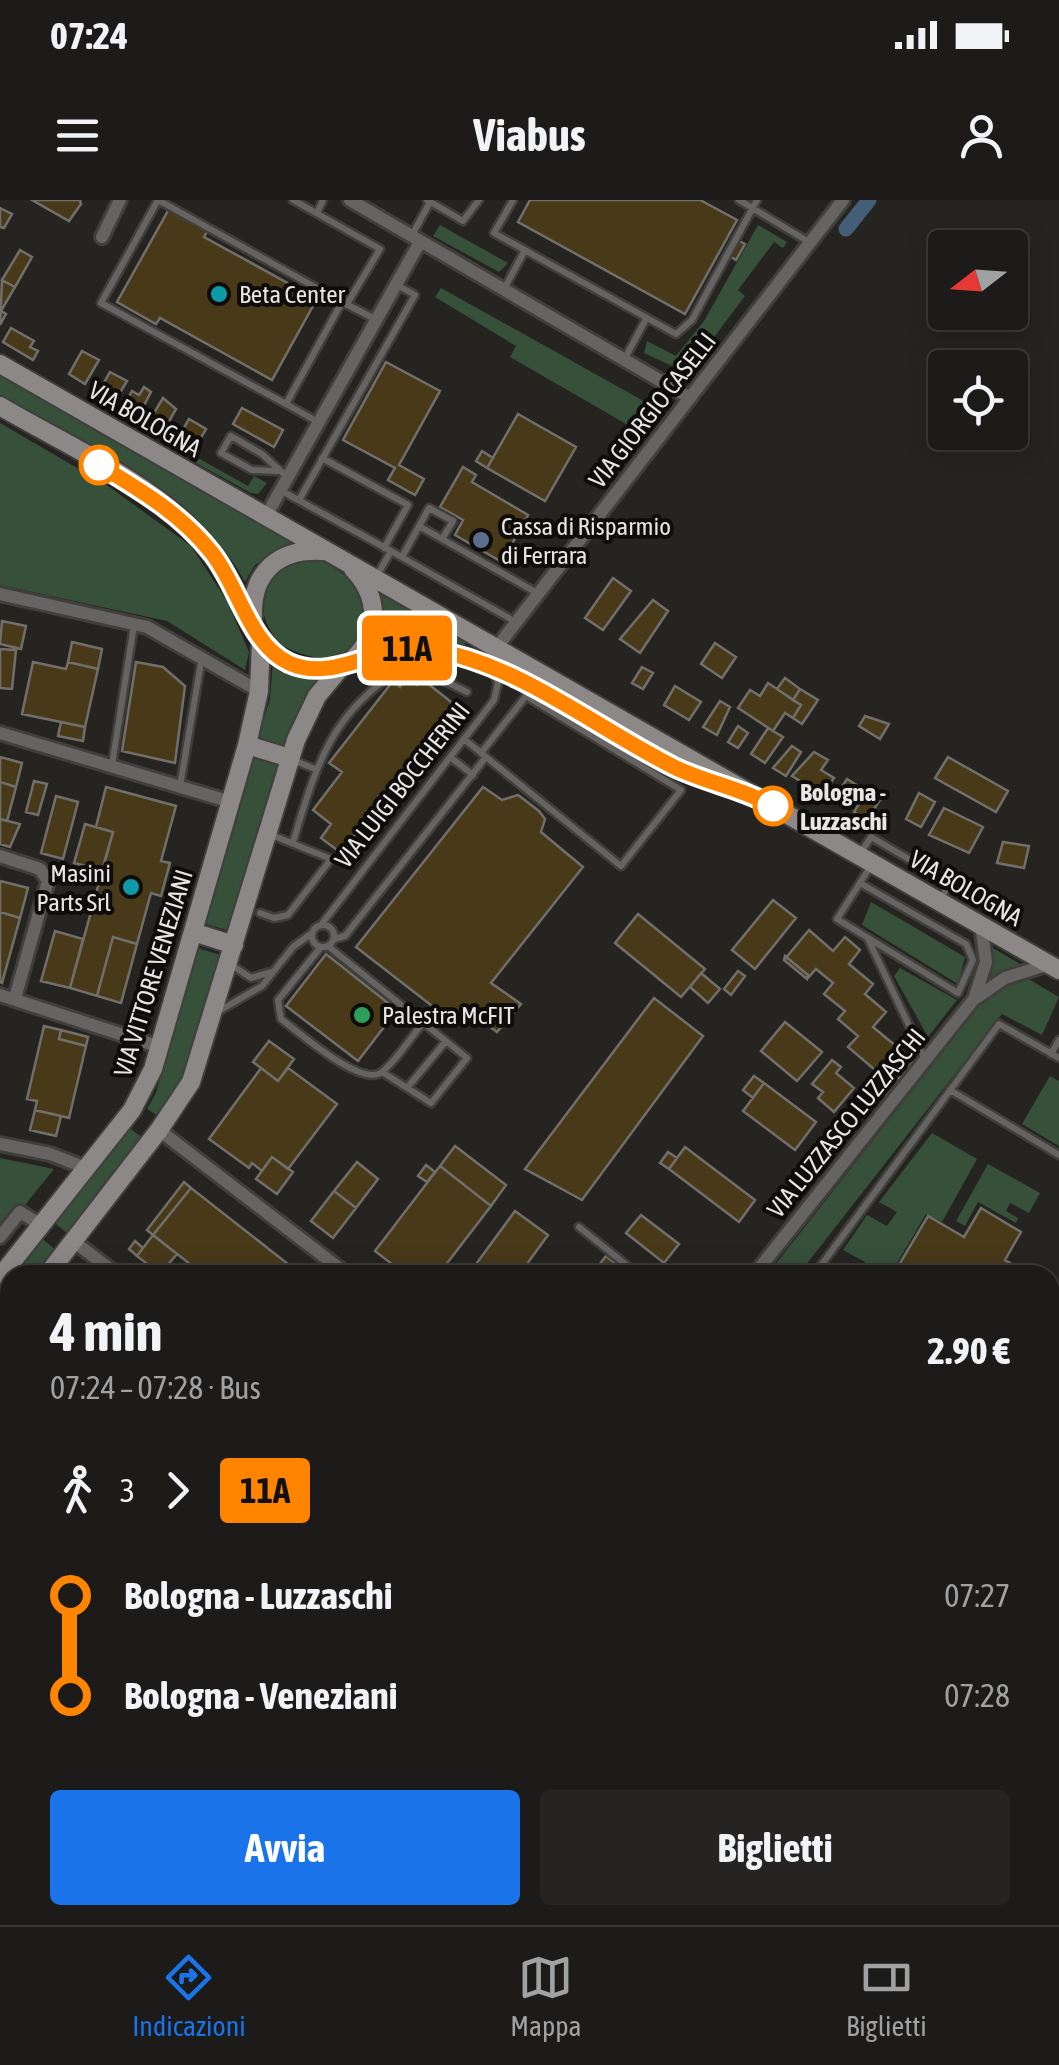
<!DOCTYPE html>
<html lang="it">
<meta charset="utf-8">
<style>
:root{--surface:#1c1b19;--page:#252422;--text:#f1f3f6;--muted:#a0a1a2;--line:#3a3938;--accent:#1a73e8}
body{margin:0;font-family:"Asap Condensed",sans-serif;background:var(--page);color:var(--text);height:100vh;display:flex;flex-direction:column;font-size:38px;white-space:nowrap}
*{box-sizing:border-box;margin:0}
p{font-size:32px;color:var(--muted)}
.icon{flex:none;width:55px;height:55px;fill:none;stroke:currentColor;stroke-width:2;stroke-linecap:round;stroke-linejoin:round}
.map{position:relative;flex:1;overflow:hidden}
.details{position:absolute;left:0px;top:1065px;width:1060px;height:660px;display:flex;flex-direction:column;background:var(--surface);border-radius:30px 30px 0 0;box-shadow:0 5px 25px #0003,0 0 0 2px var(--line)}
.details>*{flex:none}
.badge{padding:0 20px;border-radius:8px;font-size:35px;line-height:65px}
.needle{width:65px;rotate:253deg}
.buttons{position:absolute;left:928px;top:30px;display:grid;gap:20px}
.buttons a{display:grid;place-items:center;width:100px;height:100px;border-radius:10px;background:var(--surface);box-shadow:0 5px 25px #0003,0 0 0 2px var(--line);font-size:50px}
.map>.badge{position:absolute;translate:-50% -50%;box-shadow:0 0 0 5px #fff}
.legs{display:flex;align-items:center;gap:15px;height:110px;padding:0 50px;font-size:32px}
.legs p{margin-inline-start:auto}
.head{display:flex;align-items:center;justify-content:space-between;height:170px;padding:0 50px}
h1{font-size:55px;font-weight:700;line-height:75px}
.action{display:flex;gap:20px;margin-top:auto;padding:20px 50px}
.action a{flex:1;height:115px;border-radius:10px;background:var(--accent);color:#fff;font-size:40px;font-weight:700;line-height:115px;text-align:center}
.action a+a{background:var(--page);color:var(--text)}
ul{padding:0 50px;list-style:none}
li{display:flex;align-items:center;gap:35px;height:100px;font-size:38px}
li i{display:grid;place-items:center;width:15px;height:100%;margin:0 12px;background:currentColor}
li i::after{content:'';width:25px;height:25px;margin:-12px;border:8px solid;border-radius:50%;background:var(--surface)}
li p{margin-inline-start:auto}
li:first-child i{background:linear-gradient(#0000 50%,currentColor 0)}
li:last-child i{background:linear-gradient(currentColor 50%,#0000 0)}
.status{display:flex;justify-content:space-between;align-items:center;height:70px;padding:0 50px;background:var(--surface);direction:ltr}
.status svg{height:28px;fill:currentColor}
header{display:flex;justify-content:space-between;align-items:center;height:130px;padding:0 50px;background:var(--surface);font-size:45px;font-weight:700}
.dock{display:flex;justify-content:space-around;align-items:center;height:140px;border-top:2px solid var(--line);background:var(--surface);font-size:28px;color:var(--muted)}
.dock a{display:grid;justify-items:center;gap:5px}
.dock .on{color:var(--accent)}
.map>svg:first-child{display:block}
</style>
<div class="status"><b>07:24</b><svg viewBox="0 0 49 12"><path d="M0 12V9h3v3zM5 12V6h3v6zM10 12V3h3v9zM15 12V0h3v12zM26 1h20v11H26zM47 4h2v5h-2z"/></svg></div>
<header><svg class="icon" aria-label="menu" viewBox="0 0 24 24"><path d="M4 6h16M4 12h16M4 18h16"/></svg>Viabus<svg class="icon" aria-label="person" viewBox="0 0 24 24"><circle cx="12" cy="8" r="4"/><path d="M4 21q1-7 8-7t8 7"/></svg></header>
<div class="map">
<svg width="1059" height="1725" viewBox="0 0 1059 1725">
<rect width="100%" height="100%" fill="#252421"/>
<path fill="#36503a" d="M440,25L508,63L499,72L433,36Z
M758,25L787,42L783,48L774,42L738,90L745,96L714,137L707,132L688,155L694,161L685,172L644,153L647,141L676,156L704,121Z
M441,88L649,204L654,196L663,201L633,240L622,234L628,225L510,157L516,146L435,97Z
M0,172L252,316L293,342L255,365L245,382C195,290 87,248 0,197Z
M0,223L108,286L191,346L227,401L249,452L245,470L167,421L0,385Z
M198,258L248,286L254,276L267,283L258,294L251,293L196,263Z
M318,359C405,397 364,494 278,443C247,399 262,362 318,359Z
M380,394L466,442L462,450L414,435L381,441Z
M273,461L316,480L287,548L257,538L270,500Z
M250,556L280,564L230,731L202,723Z
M871,702L965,757L958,784L862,725Z
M991,747L1020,764L988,782Z
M197,748L224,756L190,869L160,917L147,909L156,893Z
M900,768L957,800L928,837L894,776Z
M1025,777L1059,797L1042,835L1002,814L798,1075H767L984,799Z
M1050,876L1059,881V946L1022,924Z
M128,927L143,938L69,1035L55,1023Z
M932,933L977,959L942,1022L926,1014L890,1075H859L865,1062L843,1050L867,1015L887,1026L897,1012L879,1002Z
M0,958L54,969L0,1036Z
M988,964L1040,993L1029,1013L1010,1003L1006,1011L1018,1018L1016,1023L978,1002L965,1026L956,1021Z
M40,1037L57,1051L39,1075H10Z
M1050,1220L1059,1225V1311L1050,1306Z
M288,1715H443L437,1725H280Z
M958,1715H1006L1000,1725H952Z"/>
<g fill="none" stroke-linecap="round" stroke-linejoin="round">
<path stroke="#445e77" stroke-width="15" d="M846,29L869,0"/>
</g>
<path fill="#483919" stroke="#716f6c" stroke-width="2.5" d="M32,0H80L81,4L69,21Z
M530,0H700L737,20L685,114L518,22Z
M0,8L12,14L4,28L0,27Z
M169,9L208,30L204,37L306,93L308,90L319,95L272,180L160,118L156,124L117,102Z
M737,40L745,44L736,60L728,55Z
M20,50L32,57L15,87L2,80Z
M2,80L15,87L1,111L6,114L0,125Z
M11,128L34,141L30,147L38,151L33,160L3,142Z
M82,151L99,160L85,184L69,174Z
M386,162L440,191L399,265L424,279L415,295L388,280L395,268L343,240Z
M110,172L127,181L118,196L102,186Z
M144,187L151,192L141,211L126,202L132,191L139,195Z
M163,198L176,209L167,225L152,216Z
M242,208L283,230L274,247L233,224Z
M518,214L576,247L545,301L487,268Z
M189,219L206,229L198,243L181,233Z
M482,251L493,258L487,268L476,261Z
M463,267L476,275L472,282L528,315L502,362L455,335L463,320L440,307Z
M613,378L631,391L603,430L585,418Z
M653,400L668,411L640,453L620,439Z
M2,421L26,426L21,449L0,444Z
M72,442L102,449L98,469L68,462Z
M715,443L736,457L722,478L701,464Z
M0,449L16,450L12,489L0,488Z
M33,462L66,469L68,462L98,469L85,527L22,514Z
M136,462L163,467L185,486L175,563L122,551Z
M642,467L653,473L643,489L632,483Z
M407,477L417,485L422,479L455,505L341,653L321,638L331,624L313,610L342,572L329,563L393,481L400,487Z
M785,478L800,489L793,500L777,489Z
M768,483L801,505L793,518L785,513L773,531L738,508L750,490L760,496Z
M675,486L701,502L689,520L664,505Z
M800,489L818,500L802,524L793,518L801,505L793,500Z
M720,501L730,507L717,535L703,527Z
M865,516L889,524L880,539L859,526Z
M61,522L85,527L83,541L58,536Z
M738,526L748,533L738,548L728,542Z
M768,528L783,537L765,563L751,554Z
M792,546L801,552L786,576L773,568Z
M814,552L828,560L821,570L834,578L823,595L792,576Z
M0,557L22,563L16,587L0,582Z
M948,557L1008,591L996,612L935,578Z
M847,579L858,586L846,606L834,599Z
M34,581L47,584L38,615L26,612Z
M0,582L16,587L7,621L0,619Z
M106,587L176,606L161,661L170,663L161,696L151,693L137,744L113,737L97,796L70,788L113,632L96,627Z
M483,587L502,600L518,595L539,611L545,619L541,632L583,667L491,783L521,804L497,832L468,810L458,826L356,747Z
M867,591L880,600L867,620L854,612Z
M919,593L935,602L921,627L906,619Z
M56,596L78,602L63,659L41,653Z
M944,608L983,627L969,653L929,635Z
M0,619L20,624L10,647L0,644Z
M85,624L113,632L102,670L74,663Z
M1003,642L1029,646L1024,668L997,663Z
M0,681L28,688L20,718L0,712Z
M773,700L796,718L755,769L732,750Z
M0,712L20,718L2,783L0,782Z
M638,714L705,769L681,797L615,743Z
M809,730L833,751L845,737L860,750L849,764L873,784L865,794L886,812L873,827L914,861L885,895L867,880L875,870L848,847L858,836L838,819L845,811L824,794L833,783L816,769L807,779L784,760Z
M55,731L83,739L70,788L41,781Z
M113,737L137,744L121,803L97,796Z
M326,754L397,810L358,861L286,806Z
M785,756L808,775L807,779L784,760Z
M738,771L745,776L731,795L724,789Z
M701,773L720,789L708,803L690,787Z
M654,798L703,836L582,1000L525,969Z
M785,822L822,852L797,881L761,851Z
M44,826L61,830L59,839L86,846L69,918L35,910L37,901L27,899Z
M61,830L88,837L86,846L59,839Z
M269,841L294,859L278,881L253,862Z
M832,860L841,867L836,873L854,888L834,912L818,898L823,892L812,884Z
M261,868L278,881L288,868L337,904L288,969L272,957L262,971L252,963L249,968L209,939Z
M754,876L764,883L753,898L743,890Z
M764,883L816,922L795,950L743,911Z
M35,910L61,916L56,936L30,930Z
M455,946L506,985L491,1006L440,966Z
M685,947L755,1000L739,1022L669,969Z
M668,952L677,958L669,969L660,963Z
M272,957L293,972L277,994L256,979Z
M357,962L378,979L356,1008L334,991Z
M426,965L435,972L427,982L418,976Z
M440,966L491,1006L438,1075H406L375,1051Z
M184,982L191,988L153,1035L147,1030Z
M191,988L293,1068L288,1075H204L153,1035Z
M334,991L356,1008L333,1038L311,1021Z
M981,1008L1021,1032L1005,1060L1030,1075H893L928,1016L964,1037Z
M515,1011L548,1035L519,1075H468Z
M641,1015L679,1044L664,1063L626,1033Z
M153,1035L177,1054L160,1074L137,1056Z
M135,1041L143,1048L137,1056L129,1049Z
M606,1056L630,1075H591Z
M1050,1086L1059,1092V1155L1056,1153L1050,1162Z
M1050,1167L1059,1172V1215L1050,1210Z
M10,1208V1302L0,1294V1221Z
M0,1326L10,1334V1386L0,1378Z
M4,1489L10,1494V1512L0,1504Z
M0,1526L10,1534L0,1552Z
M10,1540V1680L0,1693V1552Z
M1059,1686V1725H1038L1043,1715H1050V1703Z
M84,1715H105L111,1719L106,1725H84L79,1721Z
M145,1715H171L163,1725Z
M596,1715H732L727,1725H590Z
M632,1715H646L663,1725H627Z"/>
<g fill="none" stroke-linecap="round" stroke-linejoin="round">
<g stroke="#403f3c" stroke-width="11">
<path id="lane" d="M293,0L380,49L347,104
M427,0L463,21L479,0
M513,0L494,33L676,134L692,120L757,0
M739,0L809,42
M317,13L323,0
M412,35L430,2
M504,89L525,50
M624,160L646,119
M286,204L101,103L158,0L342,102
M318,222L286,204L342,102L375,119
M322,258L408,305L384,348
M277,271L252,270L221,253L231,236L262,254L286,276
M280,290L391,351L376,377
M299,300L415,95L397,85
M419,326L539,394
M391,351L516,422
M402,357L429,308L453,321L442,339
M401,469L424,471L467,492
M464,539L486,557L621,666L681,590L526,496L481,553
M450,557L473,575
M293,560L315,569
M112,565L134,425
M180,586L202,457
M293,642C316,567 330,513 401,469L399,450
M860,654L871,637L950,683L940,700
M860,683L966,744L973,760L958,793L837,719L872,664
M260,713L274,718L288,715L331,659L269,634
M312 736a11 11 0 1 1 22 0a11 11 0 1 1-22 0Z
M321,725L494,500L498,483L493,471
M334,739L345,736L486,557
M868,739L925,859
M328,746L467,858L431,903L382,872
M321,747L278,800L281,819C300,833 362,888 382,872C398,859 410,838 423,823
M230,764L251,778L271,772
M219,811L262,786L293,747L312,733
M1051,854L1059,840
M407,888L446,841
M950,890L1059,955
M579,1027L639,1075
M814,1075L999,824L1059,858
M1050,1318L1059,1324
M1050,1382L1059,1366
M1050,1428L1059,1433
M1050,1571L1059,1576
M1050,1673L1059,1656
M888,1715L906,1725
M490,1725L496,1715
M545,1725L551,1715
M828,1725L834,1715
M927,1725L932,1715
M1021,1725L1027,1715"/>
</g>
<g stroke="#403f3c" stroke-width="18">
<path id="street" d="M350,0L690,198
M102,37L120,0
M266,316L420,42
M0,394L147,427L259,491
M497,447L843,0
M0,533L231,602
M0,656L40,669L48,681L15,798
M0,795L160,847
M976,798L1005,778L1049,764
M159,930L348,1075
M0,944L50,954L86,968
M0,1037L20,1012L41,1025
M73,1041L118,1075
M754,1075L974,799L986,762L981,725
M0,1443L10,1431
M33,1725L41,1715
M459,1725L464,1715
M869,1725L874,1715"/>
</g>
<g stroke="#403f3c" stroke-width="22">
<path id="secondary" d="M0,164L1059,770
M0,206C55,239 150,282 191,329C208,348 223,368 235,390C247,411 255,439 274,454C322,493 374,441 427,448C533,464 615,548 714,582
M253,417C251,372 279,348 323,351
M352,460C381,433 379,396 353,369
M247,545L290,558
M193,732L234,745
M47,1075L159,930L191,882L296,540L317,496L342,466
M0,1077L132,910L153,869L247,545L259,491L261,441
M0,1135L10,1122"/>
</g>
<use href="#lane" stroke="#666463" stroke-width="6"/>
<use href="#street" stroke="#666463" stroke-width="12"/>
<use href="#secondary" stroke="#8b8887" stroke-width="18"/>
</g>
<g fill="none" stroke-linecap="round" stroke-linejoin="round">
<g stroke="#fff" stroke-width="22">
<path id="line-1" d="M99,265C142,291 181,314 212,353C239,387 249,444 289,463C335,484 381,441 429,449C520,464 594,527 674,567C707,583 741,588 773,606"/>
</g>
<use href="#line-1" stroke="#ff8400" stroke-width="15"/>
</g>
<g fill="#0f9aa8" stroke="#0e0d0c" stroke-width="4">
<circle cx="219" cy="94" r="10"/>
<circle cx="131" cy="687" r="10"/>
</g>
<g fill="#fff" stroke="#ff8400" stroke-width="5">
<circle cx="99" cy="265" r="18"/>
<circle cx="773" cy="606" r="18"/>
</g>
<circle fill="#5c6f8a" stroke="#0e0d0c" stroke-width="4" cx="481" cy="340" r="10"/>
<circle fill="#2e9e5b" stroke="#0e0d0c" stroke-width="4" cx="362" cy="815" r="10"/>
<g text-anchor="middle" stroke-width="8" stroke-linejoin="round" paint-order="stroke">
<g font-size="25" fill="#e7e6e4" stroke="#0e0d0c" text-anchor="start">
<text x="239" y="103">Beta Center</text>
<text x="501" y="335">Cassa di Risparmio<tspan x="501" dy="29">di Ferrara</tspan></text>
<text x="111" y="682" text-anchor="end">Masini<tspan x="111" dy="29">Parts Srl</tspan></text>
<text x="382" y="824">Palestra McFIT</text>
</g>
<g font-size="25" fill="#e7e6e4" stroke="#0e0d0c">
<text transform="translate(652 210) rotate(-52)" y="9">VIA GIORGIO CASELLI</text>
<text transform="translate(145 219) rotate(30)" y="9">VIA BOLOGNA</text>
<text transform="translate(402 585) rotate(-52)" y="9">VIA LUIGI BOCCHERINI</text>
<text transform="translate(966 688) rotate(30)" y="9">VIA BOLOGNA</text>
<text transform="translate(153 773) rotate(-73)" y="9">VIA VITTORE VENEZIANI</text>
<text transform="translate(846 923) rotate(-51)" y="9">VIA LUZZASCO LUZZASCHI</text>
</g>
<g font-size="25" font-weight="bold" fill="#e7e6e4" stroke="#0e0d0c" text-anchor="start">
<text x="800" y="601">Bologna -<tspan x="800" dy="29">Luzzaschi</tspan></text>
</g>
</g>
</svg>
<div class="buttons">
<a><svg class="needle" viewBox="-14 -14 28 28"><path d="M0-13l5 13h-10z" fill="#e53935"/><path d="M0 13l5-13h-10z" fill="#a0a1a2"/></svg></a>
<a><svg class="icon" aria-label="locate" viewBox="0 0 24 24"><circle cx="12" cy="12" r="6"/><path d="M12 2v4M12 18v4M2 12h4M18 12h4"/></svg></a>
</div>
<b class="badge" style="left:407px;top:448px;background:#ff8400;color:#111">11A</b>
<section class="details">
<div class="head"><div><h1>4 min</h1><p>07:24 – 07:28 · Bus</p></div><b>2.90 €</b></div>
<div class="legs"><svg class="icon" aria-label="walk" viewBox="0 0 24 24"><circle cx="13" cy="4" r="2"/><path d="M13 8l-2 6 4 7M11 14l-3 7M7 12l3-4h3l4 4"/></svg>3<svg class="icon" aria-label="forward" viewBox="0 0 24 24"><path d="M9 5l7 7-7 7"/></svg><b class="badge" style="background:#ff8400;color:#111">11A</b></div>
<ul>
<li><i style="color:#ff8400"></i><b>Bologna - Luzzaschi</b><p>07:27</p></li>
<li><i style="color:#ff8400"></i><b>Bologna - Veneziani</b><p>07:28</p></li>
</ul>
<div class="action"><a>Avvia</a><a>Biglietti</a></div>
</section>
</div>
<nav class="dock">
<a class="on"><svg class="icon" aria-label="directions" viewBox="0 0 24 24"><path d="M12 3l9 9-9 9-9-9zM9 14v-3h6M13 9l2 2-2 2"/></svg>Indicazioni</a>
<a><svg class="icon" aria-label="map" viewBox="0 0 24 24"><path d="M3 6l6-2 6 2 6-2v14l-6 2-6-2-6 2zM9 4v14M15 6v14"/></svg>Mappa</a>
<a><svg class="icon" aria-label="tickets" viewBox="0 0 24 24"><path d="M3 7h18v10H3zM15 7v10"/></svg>Biglietti</a>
</nav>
